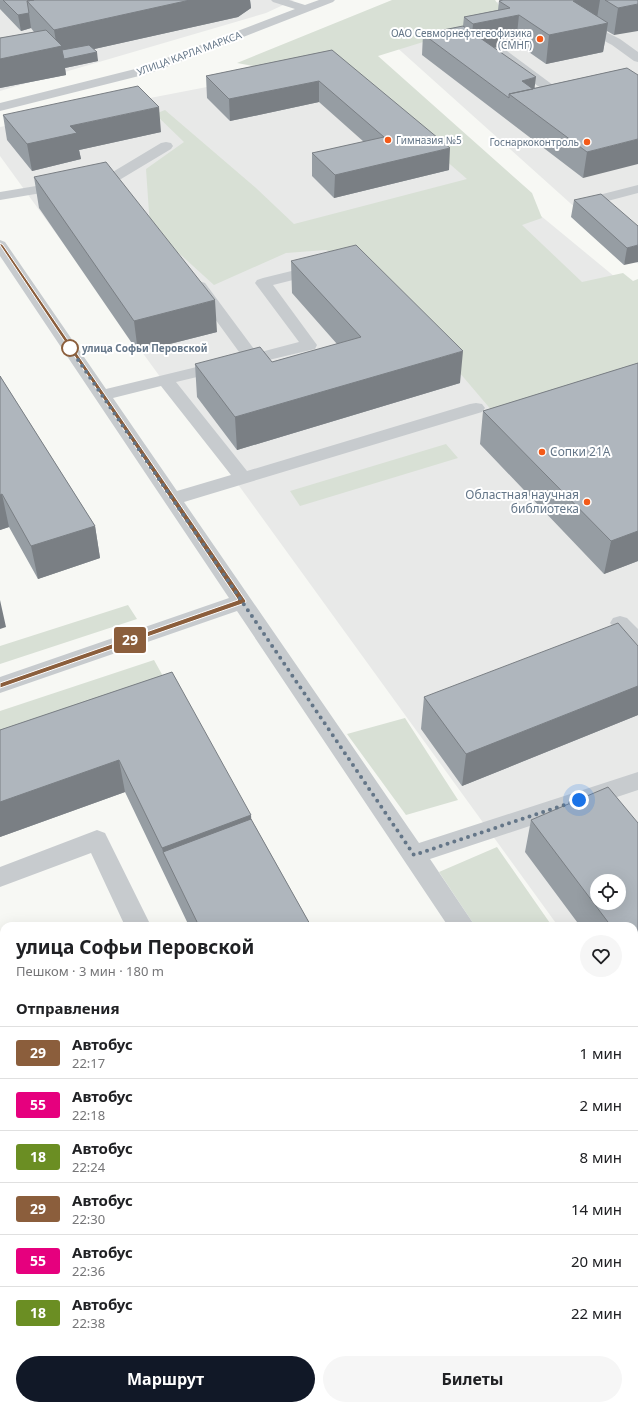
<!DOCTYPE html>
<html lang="ru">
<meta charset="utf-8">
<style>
:root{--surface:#fff;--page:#f6f6f6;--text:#202124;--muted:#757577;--line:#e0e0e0;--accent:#111827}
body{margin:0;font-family:"Noto Sans",sans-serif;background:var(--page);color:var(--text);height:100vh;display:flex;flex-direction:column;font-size:15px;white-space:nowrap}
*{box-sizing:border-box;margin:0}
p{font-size:13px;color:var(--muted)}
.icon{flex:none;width:22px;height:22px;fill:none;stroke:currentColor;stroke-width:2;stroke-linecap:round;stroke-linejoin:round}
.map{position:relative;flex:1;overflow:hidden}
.side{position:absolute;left:0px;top:922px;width:638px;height:488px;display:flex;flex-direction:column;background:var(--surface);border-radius:12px 12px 0 0;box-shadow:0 4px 16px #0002}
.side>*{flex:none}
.badge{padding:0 8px;border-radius:3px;font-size:14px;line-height:26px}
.buttons{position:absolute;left:590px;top:874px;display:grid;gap:8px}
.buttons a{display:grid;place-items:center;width:36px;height:36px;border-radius:50%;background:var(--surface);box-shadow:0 4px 16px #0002;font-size:20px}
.you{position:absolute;width:20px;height:20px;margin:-10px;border:3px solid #fff;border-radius:50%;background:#1a73e8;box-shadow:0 0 0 6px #1a73e833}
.map>.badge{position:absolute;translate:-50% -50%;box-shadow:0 0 0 2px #fff}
h2{padding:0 16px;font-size:15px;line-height:36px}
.round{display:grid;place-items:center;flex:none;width:42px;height:42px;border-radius:21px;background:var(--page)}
.head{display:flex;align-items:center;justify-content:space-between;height:68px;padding:0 16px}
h1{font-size:19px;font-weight:700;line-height:30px}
.action{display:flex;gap:8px;margin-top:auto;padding:8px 16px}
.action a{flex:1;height:46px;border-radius:24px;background:var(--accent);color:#fff;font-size:16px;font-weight:700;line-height:46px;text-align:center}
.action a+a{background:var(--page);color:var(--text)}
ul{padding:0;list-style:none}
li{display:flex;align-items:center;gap:12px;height:52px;padding:0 16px;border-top:1px solid var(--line)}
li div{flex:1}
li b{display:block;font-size:15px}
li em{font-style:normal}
li .badge{min-width:44px;font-weight:700;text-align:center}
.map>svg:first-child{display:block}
</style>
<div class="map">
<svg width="638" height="1410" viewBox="0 0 638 1410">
<rect width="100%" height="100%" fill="#f7f8f4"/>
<path fill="#e8e9e8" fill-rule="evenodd" d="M0,0H294L266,13L0,91Z
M503,0H638V264L393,44Z
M351,59L638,296V1036L634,1030V926H558L0,156V127ZM597,881H619V903H597Z"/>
<path fill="#d8e0d5" d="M392,0H495L507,16L378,56L532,193L542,218L522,225L582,282L623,273L633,281L638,279V383L493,412L374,272L326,250L286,253L214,285L150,227L146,169L184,142L155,114L165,110L256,188L294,224L467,179L335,64L292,73L237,63Z
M446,444L458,458L300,506L290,491Z
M128,605L137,619L0,664V646Z
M154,660L164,678L0,733V711Z
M405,718L458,800L406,815L347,734Z
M497,847L552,926H475L439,872Z"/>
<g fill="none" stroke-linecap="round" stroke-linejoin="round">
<path fill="#c7cbce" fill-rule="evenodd" d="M271,0H289L305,5L319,0H335L333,2L151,73L0,111V103L143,67L295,9L273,2Z
M586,22L620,39L638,52V62L634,61L612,45L582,29L580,26L582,23Z
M495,44L499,45L557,88L575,84L580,85L581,88L580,91C571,93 559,97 550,95L491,51L489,48L491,45Z
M166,142L171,143L173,146L171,149L121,179L116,180L111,179L109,176L111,173L161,143Z
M66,181L71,182L73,185L71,188L0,200V192Z
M638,185V193L600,203L595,202L593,199L595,196Z
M0,240L5,242L106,389L242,356L191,286L193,283L199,281L205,283L257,353L299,342L255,283L257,280L263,278L320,264L325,266L328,269L325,272L273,285L317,345L315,349L176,382L247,471L470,404L476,403L482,404L485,408L482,412L184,502L419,843L638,772V790L430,859L475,926H448L237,611L0,693V677L229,598L0,256ZM161,386L231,475L177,491L113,398Z
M620,616L627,618L638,629V649L631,647L610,623L613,618Z
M97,830L105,833L151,926H125L91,853L0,887V867Z
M638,1090V1117L634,1118V1091Z
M634,1165L638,1166V1199L634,1198Z
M638,1233V1263L634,1265V1235Z
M4,1253V1284L0,1285V1254Z
M0,1298L4,1300V1343L0,1341Z
M13,1406H46L47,1410H14Z
M309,1406H348L347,1410H308Z"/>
</g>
<path fill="#969da3" d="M0,0H250L251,8L238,17L94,49L98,61L65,68L66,75L0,88V38L34,32L31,28L21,31L0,9Z
M503,0H638L614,35L607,31L603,52L546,64L516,43L494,48L535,88L627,68L583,178L422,55L423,34L463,26L464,17L498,10L499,1Z
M332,50L449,170L334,198L312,176V153L364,142L319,102L230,121L207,98L206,76Z
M3,115L161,132L79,150L81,159L32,171L7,140Z
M34,177L217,332L138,352L39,208Z
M574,200L638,226L624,265L571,217Z
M291,261L460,383L237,450L197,397L195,364L272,362L337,344L292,293Z
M638,363V561L604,574L480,444L483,411Z
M0,376L95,526L100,558L38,579L9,527L0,530Z
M638,646V715L462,786L421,729L424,697Z
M172,672L251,819L311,926H189L125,792L0,837V730Z
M531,820L638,823V1004L634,999V926H580L525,852Z"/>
<path fill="#7a7f84" d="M190,0H250L251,8L238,17L63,56L97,52L98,61L65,68L66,75L0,88V59L57,47L54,30Z
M578,0H600L596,24L573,1Z
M638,4V31L614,35L618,8Z
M29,13L31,28L21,31L18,15Z
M519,15L516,43L470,53L473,24Z
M608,23L603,52L546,64L549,35Z
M536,77L534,92L519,102L522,81Z
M319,81V102L230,121L229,99Z
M159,107L161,132L79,150L81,159L32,171L27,144L70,126Z
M638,139V164L583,178L587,152Z
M450,148L449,170L334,198L335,175Z
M638,245V262L624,265L627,248Z
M215,300L217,332L138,352L134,321Z
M463,351L460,383L237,450L235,417Z
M2,494L9,527L0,530V495Z
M95,526L100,558L38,579L31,546Z
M638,531V561L604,574L611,541Z
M0,600L6,627L0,629Z
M638,686V715L462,786L466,754Z
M119,760L125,792L0,837V802Z
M251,815L253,846L163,852L162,848Z
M141,1406H186L178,1410H133Z"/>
<path fill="#afb6bd" stroke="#7a7f84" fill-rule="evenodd" d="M3,0H34L27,1L29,13L18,15Z
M34,0H190L54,30L27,1Z
M503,0H578L573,1L608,23L549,35L519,15L473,24L464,17L510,8L499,1Z
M605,0H638V4L618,8Z
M463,26L536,77L522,81L533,89L509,94V98L423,34Z
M46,30L62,46L0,59V38Z
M89,45L97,52L64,59L62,50Z
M332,50L450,148L335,175L312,153L384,137L319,81L229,99L206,76Z
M627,68L638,75V139L587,152L509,94Z
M138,86L159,107L70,126L77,133L27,144L3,115Z
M106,162L215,300L134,321L34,177Z
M601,194L638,226V245L627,248L574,200Z
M356,245L463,351L235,417L195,364L260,347L272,362L361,337L291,261Z
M638,363V531L611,541L483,411Z
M0,376L95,526L31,546L2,494L0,495Z
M618,623L638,646V686L466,754L424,697Z
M172,672L251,815L162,848L119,760L0,802V730Z
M608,787L638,823V961L634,956V926H611L531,820ZM597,881H619V903H597Z
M251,819L311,926H199L163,852Z
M65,1406H141L133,1410H66Z
M461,1406H607L610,1410H460L458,1407Z"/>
<path fill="#8b5e3c" stroke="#fff" d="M0,243L3,245L246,601L245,603L0,688V683L238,600L0,245Z"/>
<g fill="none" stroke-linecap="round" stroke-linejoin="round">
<path stroke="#647688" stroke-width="4" stroke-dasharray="0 7.2" d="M70,348L414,855L579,800"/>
</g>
<g fill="#f45a18" stroke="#fff" stroke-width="1.5">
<circle cx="540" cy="39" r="4"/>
<circle cx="388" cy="140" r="4"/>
<circle cx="587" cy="142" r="4"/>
<circle cx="542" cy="452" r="4"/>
<circle cx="587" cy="502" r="4"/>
</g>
<circle fill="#fff" stroke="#8b5e3c" stroke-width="2" cx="70" cy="348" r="8"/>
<g text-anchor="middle" stroke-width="4" stroke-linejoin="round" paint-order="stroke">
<g font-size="10" fill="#647688" stroke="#fff" text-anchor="end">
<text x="532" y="37">ОАО Севморнефтегеофизика<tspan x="532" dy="12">(СМНГ)</tspan></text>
<text x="396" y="144" text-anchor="start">Гимназия №5</text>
<text x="579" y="146">Госнаркоконтроль</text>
</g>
<g font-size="10" fill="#647688" stroke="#fff">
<text transform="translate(189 53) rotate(-20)" y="4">УЛИЦА КАРЛА МАРКСА</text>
</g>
<g font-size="10" font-weight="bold" fill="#647688" stroke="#fff" text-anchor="start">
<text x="82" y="352">улица Софьи Перовской</text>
</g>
<g font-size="12" fill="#647688" stroke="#fff" text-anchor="start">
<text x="550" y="456">Сопки 21А</text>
<text x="579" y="499" text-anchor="end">Областная научная<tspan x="579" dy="14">библиотека</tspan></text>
</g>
</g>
</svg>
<div class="buttons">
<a><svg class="icon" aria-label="locate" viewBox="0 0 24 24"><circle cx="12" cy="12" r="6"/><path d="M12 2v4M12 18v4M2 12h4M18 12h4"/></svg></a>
</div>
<div class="you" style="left:579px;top:800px"></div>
<b class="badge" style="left:130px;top:640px;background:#8b5e3c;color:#fff">29</b>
<section class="side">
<div class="head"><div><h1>улица Софьи Перовской</h1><p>Пешком · 3 мин · 180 m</p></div><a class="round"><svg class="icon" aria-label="heart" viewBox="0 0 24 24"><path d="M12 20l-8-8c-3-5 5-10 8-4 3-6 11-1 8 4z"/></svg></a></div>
<h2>Отправления</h2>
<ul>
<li><span class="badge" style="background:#8b5e3c;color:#fff">29</span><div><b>Автобус</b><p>22:17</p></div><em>1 мин</em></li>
<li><span class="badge" style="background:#e6007e;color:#fff">55</span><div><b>Автобус</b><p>22:18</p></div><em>2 мин</em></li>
<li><span class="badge" style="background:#6b8e23;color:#fff">18</span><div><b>Автобус</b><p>22:24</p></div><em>8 мин</em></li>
<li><span class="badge" style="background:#8b5e3c;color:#fff">29</span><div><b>Автобус</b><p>22:30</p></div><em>14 мин</em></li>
<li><span class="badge" style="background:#e6007e;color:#fff">55</span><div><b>Автобус</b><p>22:36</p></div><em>20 мин</em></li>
<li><span class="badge" style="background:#6b8e23;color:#fff">18</span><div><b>Автобус</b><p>22:38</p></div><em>22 мин</em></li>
</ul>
<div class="action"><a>Маршрут</a><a>Билеты</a></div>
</section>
</div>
